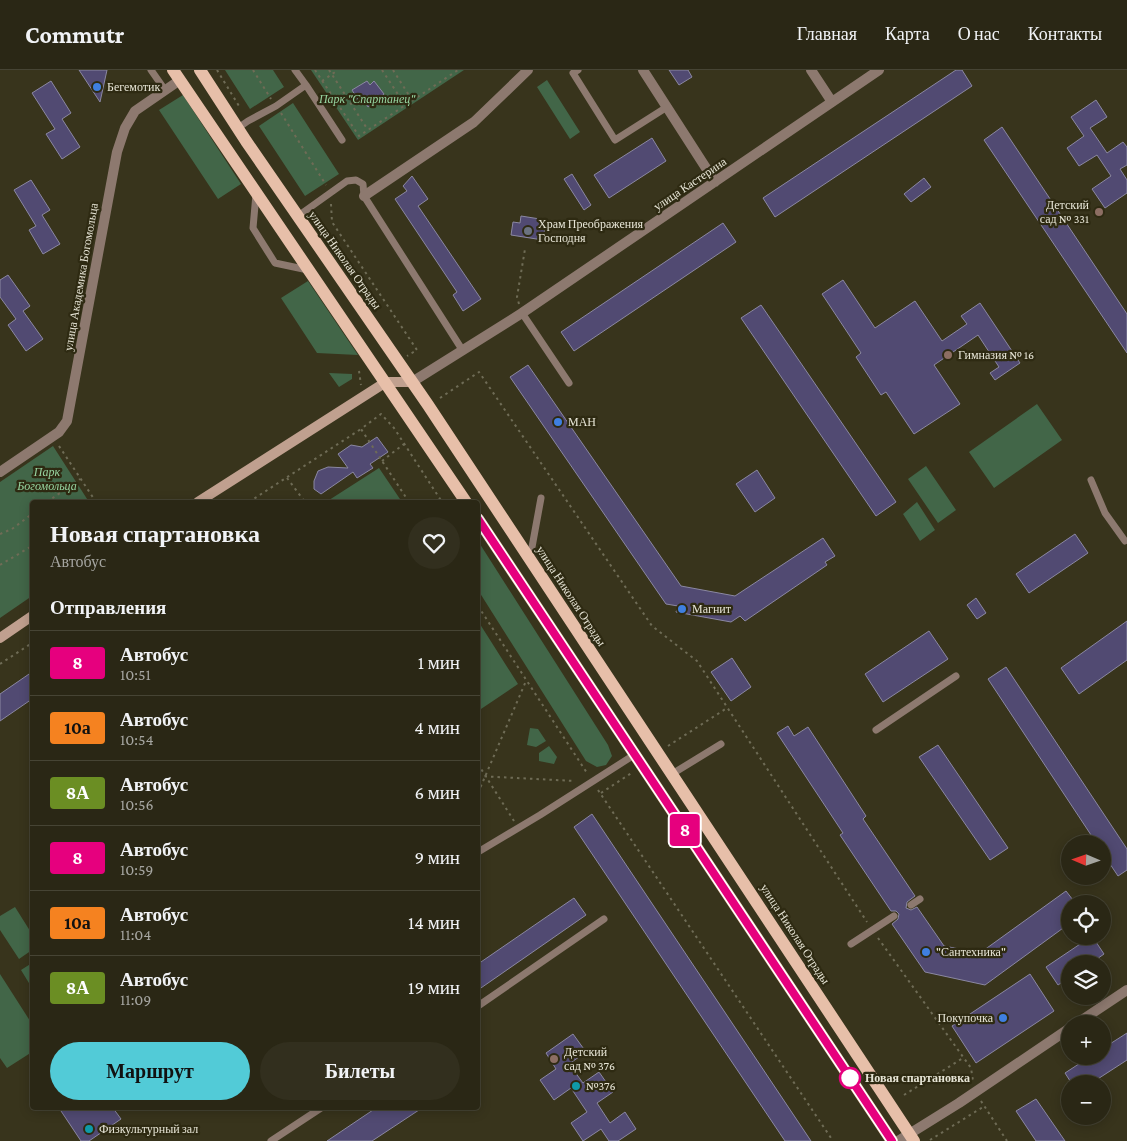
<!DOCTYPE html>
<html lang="ru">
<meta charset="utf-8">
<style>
:root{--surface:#2a2715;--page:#322f1e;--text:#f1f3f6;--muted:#a5a5a0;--line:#464434;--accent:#52cbd7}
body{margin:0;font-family:"Crimson Pro",serif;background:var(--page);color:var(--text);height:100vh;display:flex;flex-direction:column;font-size:19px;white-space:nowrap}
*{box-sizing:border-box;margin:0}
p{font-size:16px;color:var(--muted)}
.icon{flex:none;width:28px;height:28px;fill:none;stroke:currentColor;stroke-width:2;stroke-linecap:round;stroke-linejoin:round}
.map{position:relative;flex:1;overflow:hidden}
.side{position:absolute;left:30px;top:430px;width:450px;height:610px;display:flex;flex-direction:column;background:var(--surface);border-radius:5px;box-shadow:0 2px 12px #0003,0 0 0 1px var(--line)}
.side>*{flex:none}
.badge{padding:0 10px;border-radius:4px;font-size:18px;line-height:32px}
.needle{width:32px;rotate:272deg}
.buttons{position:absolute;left:1061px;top:765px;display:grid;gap:10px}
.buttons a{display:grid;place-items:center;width:50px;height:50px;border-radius:50%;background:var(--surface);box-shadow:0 2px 12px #0003,0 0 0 1px var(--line);font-size:25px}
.map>.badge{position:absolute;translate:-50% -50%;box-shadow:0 0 0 2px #fff}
h2{padding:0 20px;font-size:19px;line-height:45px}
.round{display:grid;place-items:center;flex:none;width:52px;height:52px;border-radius:26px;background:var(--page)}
.summary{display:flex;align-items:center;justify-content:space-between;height:85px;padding:0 20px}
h1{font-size:24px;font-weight:800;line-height:38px}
.primary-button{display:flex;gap:10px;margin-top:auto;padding:10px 20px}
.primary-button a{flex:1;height:58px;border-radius:30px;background:var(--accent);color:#111;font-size:20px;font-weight:800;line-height:58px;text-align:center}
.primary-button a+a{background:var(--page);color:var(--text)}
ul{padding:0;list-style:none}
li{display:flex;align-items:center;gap:15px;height:65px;padding:0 20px;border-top:1px solid var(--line)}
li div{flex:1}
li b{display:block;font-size:19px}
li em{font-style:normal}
li .badge{min-width:55px;font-weight:700;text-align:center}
header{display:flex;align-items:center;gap:30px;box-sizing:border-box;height:70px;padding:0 25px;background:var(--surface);border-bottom:1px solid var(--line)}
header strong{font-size:24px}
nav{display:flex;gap:28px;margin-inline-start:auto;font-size:18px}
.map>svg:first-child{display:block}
</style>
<header>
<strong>Commutr</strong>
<nav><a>Главная</a><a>Карта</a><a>О нас</a><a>Контакты</a></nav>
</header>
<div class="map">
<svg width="1127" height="1071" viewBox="0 0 1127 1071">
<rect width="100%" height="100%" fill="#38341c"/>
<path fill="#426648" d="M225,0H273L284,17L250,39Z
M311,0H464L358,70Z
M547,10L580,62L570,69L537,17Z
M183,25L241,114L218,129L159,40Z
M293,33L339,104L305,126L259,56Z
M308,211L358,285L317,283L281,228Z
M329,303L352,304V309L339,317Z
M1037,334L1062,370L994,418L969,382Z
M53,376L89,432H32V526L0,548V412Z
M926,396L956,440L938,453L908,409Z
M379,398L402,432H326Z
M917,432L935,460L920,471L903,444Z
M478,471L608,675L612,686L606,695L597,697L586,691L478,520Z
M478,551L518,614L478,641Z
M530,658L538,659L546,671L536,677L527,675Z
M549,676L557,687L554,694L539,691V683Z
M15,837L32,864V880L19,889L0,860V846Z
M32,893V918L21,900Z
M0,904L32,954V982L7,998L0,988Z"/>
<path fill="#514a72" stroke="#8b88a2" d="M79,0H107L100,32Z
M669,0H688L692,7L679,15Z
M956,0H962L972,16L775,147L763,128Z
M51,11L71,43L62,49L80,77L62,89L46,64L55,59L32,23Z
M367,11L370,15L374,11L384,24L368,37L364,30L360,33L352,20Z
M1096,30L1107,47L1090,58L1107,83L1123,72L1127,77V95L1120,99L1127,110V123L1105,138L1092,119L1111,106L1097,85L1079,96L1067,78L1084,66L1071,47Z
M1002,57L1127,244V283L984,70Z
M652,68L666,91L609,128L594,105Z
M572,104L591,135L584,140L564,109Z
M412,106L428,129L418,136L481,229L463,241L453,225L457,222L395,129L407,121L403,116Z
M924,108L931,117L911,132L904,124Z
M31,110L50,140L42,145L60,174L43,184L29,160L36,156L14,120Z
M521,146L540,149L539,156L545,157L543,170L511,165L513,152L520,153Z
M723,153L736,172L574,281L561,262Z
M8,205L30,236L23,241L43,269L26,281L8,255L16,249L0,227V210Z
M843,210L875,258L915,231L942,271L967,254L961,246L980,233L1020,293L995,310L990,303L999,297L978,265L934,295L960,334L914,364L886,322L881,325L856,287L861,283L822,224Z
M761,235L896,432L876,446L741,248Z
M528,295L681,516L735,526L823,468L835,486L825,492L827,495L745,551L740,546L731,552L676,542L678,536L666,534L510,307Z
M377,367L388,382L370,394L373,398L357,408L353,402L321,424L314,419V411L318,401L328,397L348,398L338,384L351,375L362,377Z
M757,400L775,428L755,442L736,414Z
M1075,464L1088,483L1029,523L1016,504Z
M976,528L986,543L977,549L967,535Z
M1127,551V590L1079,624L1061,598Z
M929,561L948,589L883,632L865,604Z
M732,588L751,617L731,631L711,602Z
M1006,597L1127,779V800L1118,806L1102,782V774H1097L988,609Z
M32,602V629L0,651V624Z
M788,656L794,666L808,657L866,746L863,749L915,826L907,832L906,838L911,840L917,837L944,876L980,883L1066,821L1076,834H1070V853L985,915L925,902L892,854L898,849L899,844L896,841H891L840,765L843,763L777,663Z
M938,675L1008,778L990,790L919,687Z
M592,744L724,941L811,1071H785L574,757Z
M574,828L586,845L478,920V894Z
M1092,866L1104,884L1090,894H1070V907L1058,915L1046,897Z
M1030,904L1054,941L976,993L952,956Z
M1127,963V990L1090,1014H1072L1065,1003L1091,986H1102V979Z
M573,964L586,982L569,994L583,1013L599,1002L613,1022L597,1033L610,1053L625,1042L636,1059L618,1071H609L601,1059L583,1071L571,1053L587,1042L571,1018L554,1030L540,1010L556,999L546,983Z
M1036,1029L1065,1071H1036L1016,1041Z
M59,1038H113L121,1049L89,1071H81Z
M376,1038H422L372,1071H327Z"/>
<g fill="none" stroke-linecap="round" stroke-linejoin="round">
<path stroke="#6f6c56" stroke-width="2" stroke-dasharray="2.5 4" stroke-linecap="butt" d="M217,0L239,36
M253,0L271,29
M315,0L359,66L458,0
M329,0L368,60
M382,0L405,35
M393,0L412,30
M322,11L338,0
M281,43L326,115
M331,134L332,152L417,280L407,286
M519,234L517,227L525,179
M359,301L361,315
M440,328L479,302L652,556L697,591L867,852
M59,376L96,432
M382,391L404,374
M287,408L305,432
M47,432L80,409
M249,432L361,359
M409,432L361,359L381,344L394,358L442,432
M0,464L12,459L32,444
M0,495L32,476
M478,536L587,703
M0,594L32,573
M668,676L727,638
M478,694L514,751
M478,706L575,711
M598,720L833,1071
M478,723L526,611
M601,723L633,702
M878,868L971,998L973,1011
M904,1025L963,988
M981,1031L1007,1071
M930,1070L983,1037"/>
<path stroke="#8d796f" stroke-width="7" d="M151,0L165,20
M578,0L573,3L615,70L667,37
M306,15L342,70
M238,58L248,51L276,36L306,15L295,0
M256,124L253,158L275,193L308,200
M298,146L347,111L356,110L363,114L364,126L463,281
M522,243L569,313
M1091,410L1105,443L1125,471
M530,488L541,428
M876,660L956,606
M672,704L721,674
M478,782L540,745L634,685
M911,835L920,829
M851,874L894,846
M478,936L604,849
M271,1071L321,1038"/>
<path stroke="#8d796f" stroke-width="10" d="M643,0L715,112
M811,0L832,32
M364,126L474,52L528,0
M412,312L522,243L879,0
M0,402L59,362L67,351L117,82L125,58L135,41L180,10
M1076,954L1127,920
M898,1071L959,1033L1070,958"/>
<path stroke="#c0a08f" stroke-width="10" d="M198,432L386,312H412
M0,568L32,546"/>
<path stroke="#e7bfa9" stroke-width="12" d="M173,0L466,432
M200,0L246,71L428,335L914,1071
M478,449L892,1071"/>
</g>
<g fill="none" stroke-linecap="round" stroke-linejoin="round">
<g stroke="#fff" stroke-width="11">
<path id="line" d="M478,449L892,1071"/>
</g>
<use href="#line" stroke="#e6007e" stroke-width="8"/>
</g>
<g fill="#3f7fe0" stroke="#2e2a12" stroke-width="2">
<circle cx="97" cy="17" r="5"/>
<circle cx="558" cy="352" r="5"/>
<circle cx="682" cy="539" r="5"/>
<circle cx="926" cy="882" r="5"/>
<circle cx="1003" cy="948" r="5"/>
</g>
<g fill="#8d6e63" stroke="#2e2a12" stroke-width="2">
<circle cx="1099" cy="142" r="5"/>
<circle cx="948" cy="285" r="5"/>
<circle cx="554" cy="989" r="5"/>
</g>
<circle fill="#6b7280" stroke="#2e2a12" stroke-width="2" cx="528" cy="161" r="5"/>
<circle fill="#fff" stroke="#e6007e" stroke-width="2.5" cx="850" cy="1008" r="10"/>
<g fill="#0f9aa8" stroke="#2e2a12" stroke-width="2">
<circle cx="576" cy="1016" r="5"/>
<circle cx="89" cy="1059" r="5"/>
</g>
<g text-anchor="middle" stroke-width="4.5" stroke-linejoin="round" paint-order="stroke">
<g font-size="12" fill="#e7e5d6" stroke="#2e2a12" text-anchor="start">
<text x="107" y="21">Бегемотик</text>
<text x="1089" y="139" text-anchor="end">Детский<tspan x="1089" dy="14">сад № 331</tspan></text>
<text x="538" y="158">Храм Преображения<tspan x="538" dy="14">Господня</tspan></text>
<text x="958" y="289">Гимназия № 16</text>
<text x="568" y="356">МАН</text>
<text x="692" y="543">Магнит</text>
<text x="936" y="886">"Сантехника"</text>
<text x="993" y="952" text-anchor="end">Покупочка</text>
<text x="564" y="986">Детский<tspan x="564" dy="14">сад № 376</tspan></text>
<text x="586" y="1020">№376</text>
<text x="99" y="1063">Физкультурный зал</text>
</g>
<g font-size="12" font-style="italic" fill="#96d4a0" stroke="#2e2a12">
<text x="367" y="33">Парк "Спартанец"</text>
<text x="47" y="406">Парк<tspan x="47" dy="14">Богомольца</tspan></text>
</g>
<g font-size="12" fill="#e7e5d6" stroke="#2e2a12">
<text transform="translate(690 114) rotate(-34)" y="4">улица Кастерина</text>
<text transform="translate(345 190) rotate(55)" y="4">улица Николая Отрады</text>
<text transform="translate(81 207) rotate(-80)" y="4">улица Академика Богомольца</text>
<text transform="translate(571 526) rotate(57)" y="4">улица Николая Отрады</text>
<text transform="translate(795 864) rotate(57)" y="4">улица Николая Отрады</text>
</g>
<g font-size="12" font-weight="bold" fill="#e7e5d6" stroke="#2e2a12" text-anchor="start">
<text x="865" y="1012">Новая спартановка</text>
</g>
</g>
</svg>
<div class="buttons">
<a><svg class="needle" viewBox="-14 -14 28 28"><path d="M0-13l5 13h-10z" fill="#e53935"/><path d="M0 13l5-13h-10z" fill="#a5a5a0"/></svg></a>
<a><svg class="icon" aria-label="locate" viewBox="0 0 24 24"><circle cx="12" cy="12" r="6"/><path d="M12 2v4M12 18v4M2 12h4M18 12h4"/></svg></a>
<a><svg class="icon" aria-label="layers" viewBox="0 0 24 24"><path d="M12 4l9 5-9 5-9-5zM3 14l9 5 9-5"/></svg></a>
<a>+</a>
<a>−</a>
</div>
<b class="badge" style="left:685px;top:760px;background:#e6007e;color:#fff">8</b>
<section class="side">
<div class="summary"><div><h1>Новая спартановка</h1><p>Автобус</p></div><a class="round"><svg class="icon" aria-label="heart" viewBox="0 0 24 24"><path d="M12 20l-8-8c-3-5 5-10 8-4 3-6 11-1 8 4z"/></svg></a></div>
<h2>Отправления</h2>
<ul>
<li><span class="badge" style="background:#e6007e;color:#fff">8</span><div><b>Автобус</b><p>10:51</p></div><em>1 мин</em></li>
<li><span class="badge" style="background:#f58220;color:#111">10а</span><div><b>Автобус</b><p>10:54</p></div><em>4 мин</em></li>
<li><span class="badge" style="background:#6b8e23;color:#fff">8А</span><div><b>Автобус</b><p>10:56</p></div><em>6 мин</em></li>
<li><span class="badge" style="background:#e6007e;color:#fff">8</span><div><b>Автобус</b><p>10:59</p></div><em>9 мин</em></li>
<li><span class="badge" style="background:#f58220;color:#111">10а</span><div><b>Автобус</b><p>11:04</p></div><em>14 мин</em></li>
<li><span class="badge" style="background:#6b8e23;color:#fff">8А</span><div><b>Автобус</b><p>11:09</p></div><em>19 мин</em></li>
</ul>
<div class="primary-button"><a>Маршрут</a><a>Билеты</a></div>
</section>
</div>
